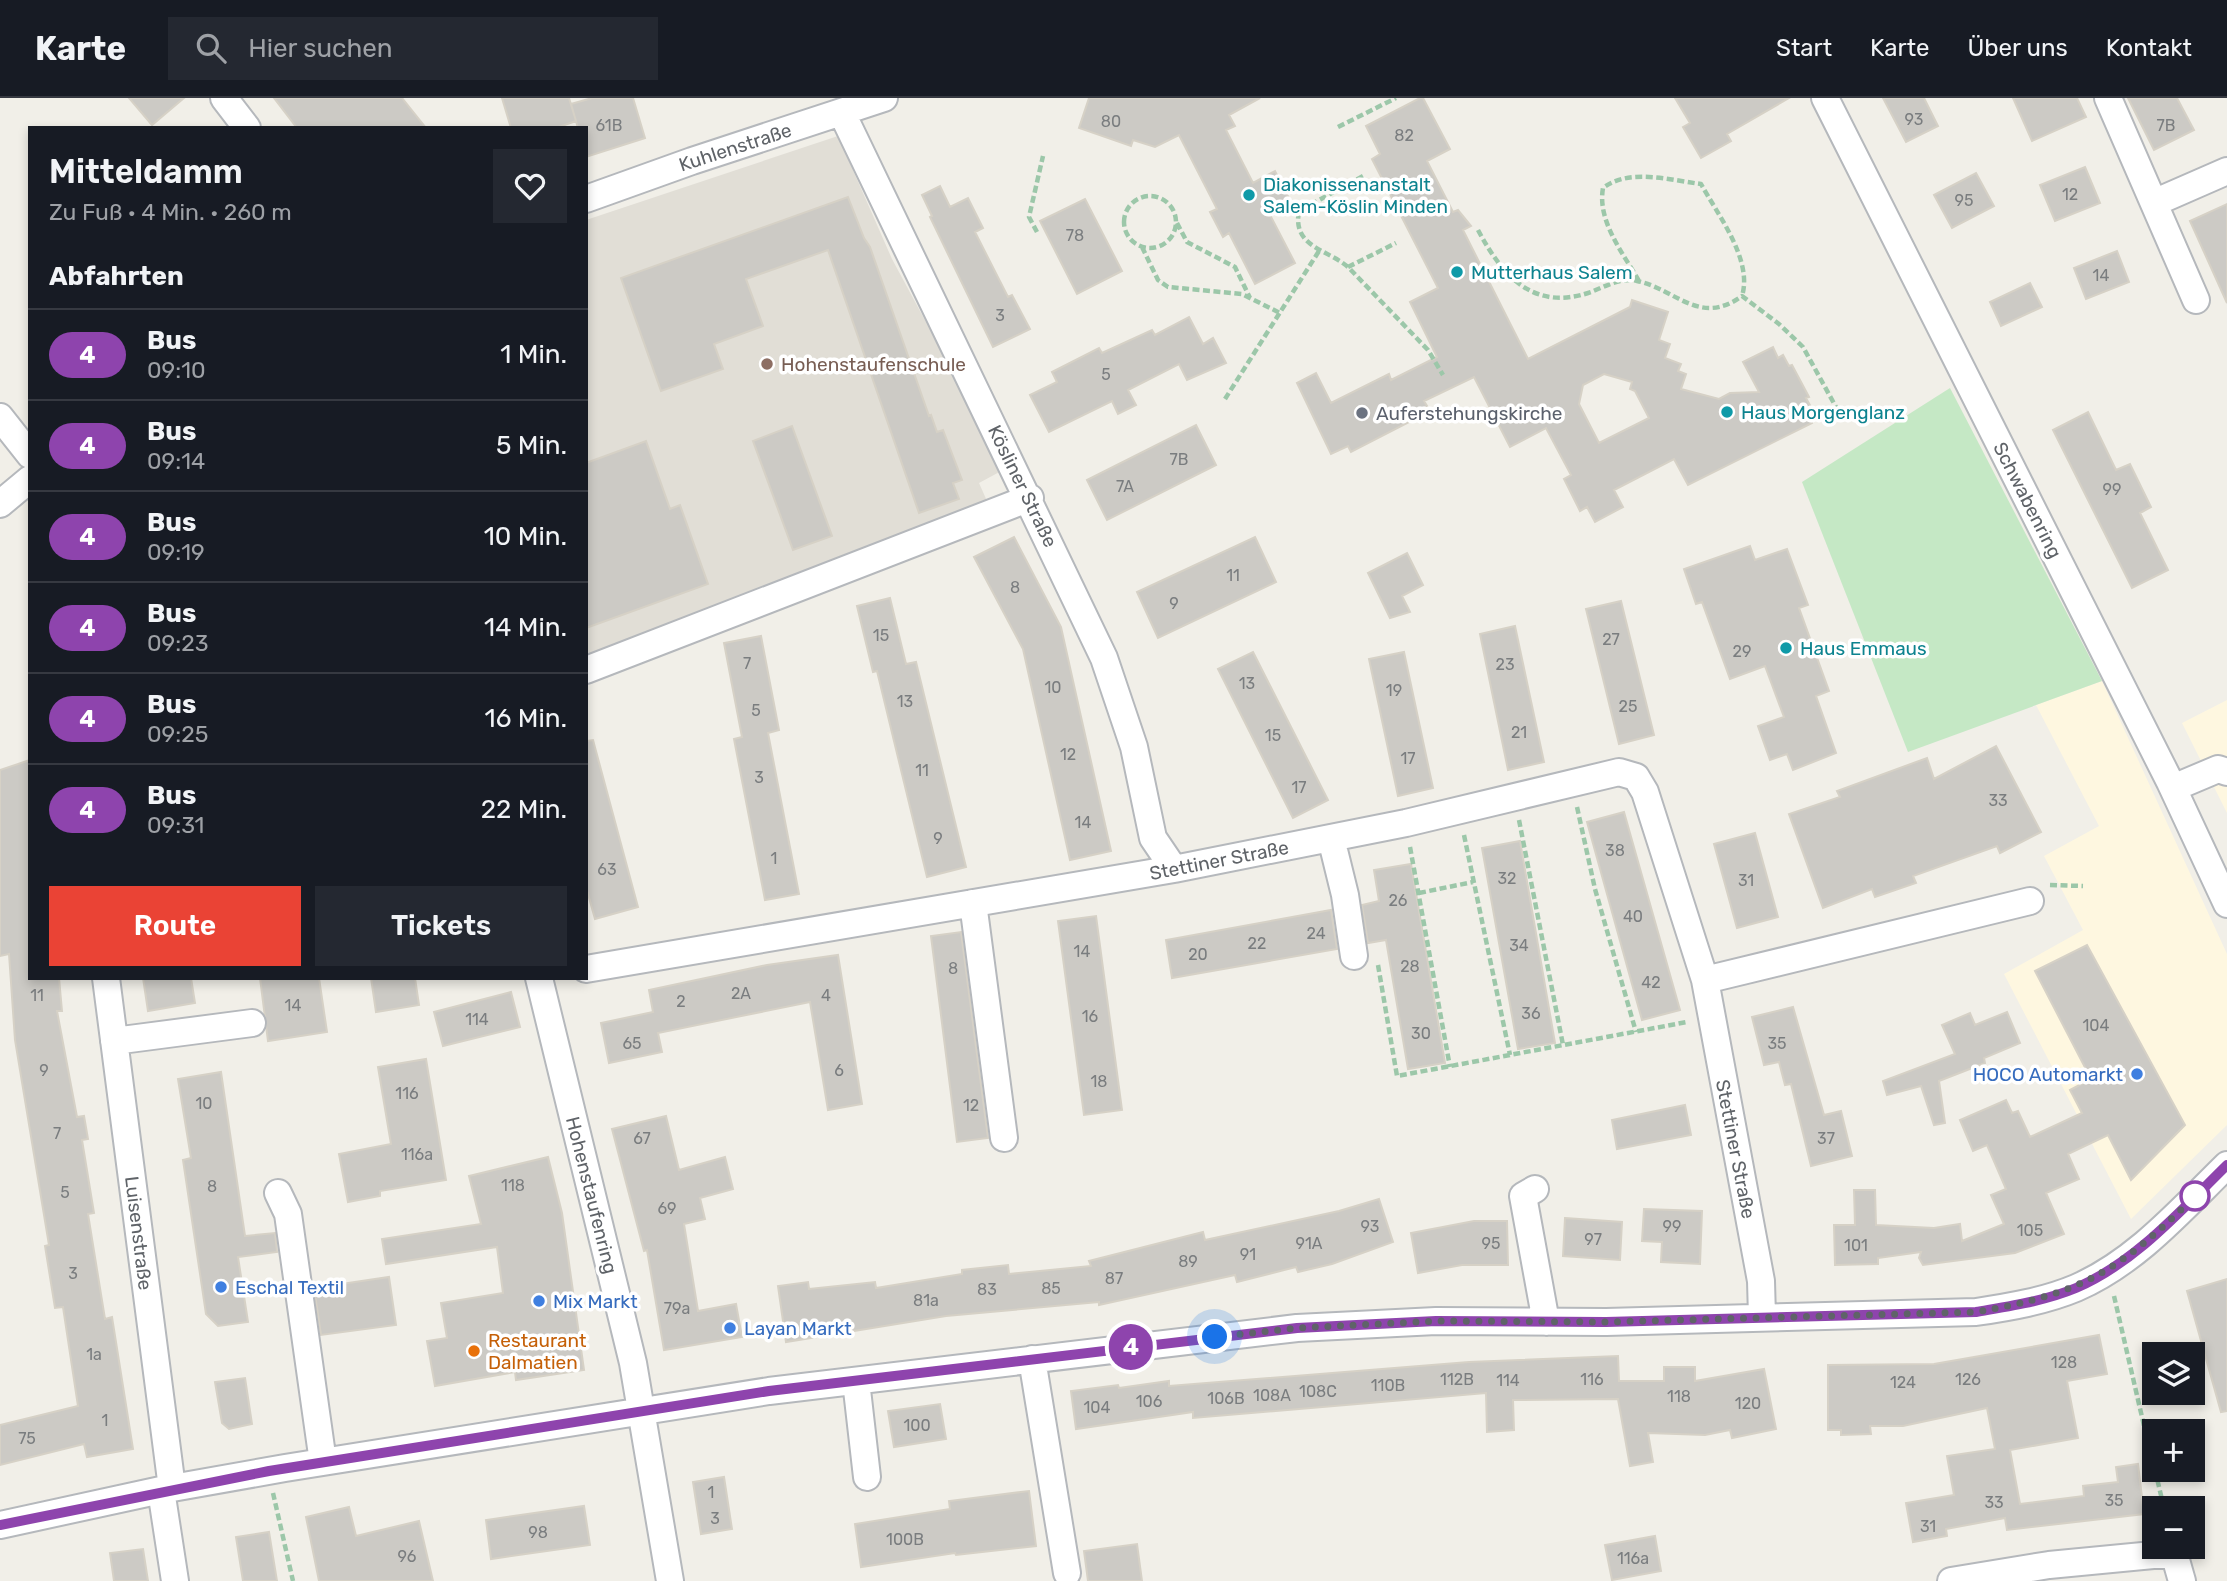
<!DOCTYPE html>
<html lang="de">
<meta charset="utf-8">
<style>
:root{--surface:#171b24;--page:#242831;--text:#f1f3f6;--muted:#9ea1a6;--line:#363941;--accent:#ea4335}
body{margin:0;font-family:Rubik,sans-serif;background:var(--page);color:var(--text);height:100vh;display:flex;flex-direction:column;font-size:26px;white-space:nowrap}
*{box-sizing:border-box;margin:0}
p{font-size:23px;color:var(--muted)}
.icon{flex:none;width:38px;height:38px;fill:none;stroke:currentColor;stroke-width:2;stroke-linecap:round;stroke-linejoin:round}
.map{position:relative;flex:1;overflow:hidden}
.panel{position:absolute;left:28px;top:28px;width:560px;height:854px;display:flex;flex-direction:column;background:var(--surface);border-radius:0px;box-shadow:0 4px 10px #0003}
.panel>*{flex:none}
.badge{padding:0 14px;border-radius:23px;font-size:24px;line-height:46px}
.fabs{position:absolute;left:2142px;top:1244px;display:grid;gap:14px}
.fabs a{display:grid;place-items:center;width:63px;height:63px;border-radius:0px;background:var(--surface);box-shadow:0 4px 10px #0003;font-size:35px}
.you{position:absolute;width:35px;height:35px;margin:-18px;border:5px solid #fff;border-radius:50%;background:#1a73e8;box-shadow:0 0 0 10px #1a73e833}
.map>.badge{position:absolute;translate:-50% -50%;box-shadow:0 0 0 4px #fff}
h2{padding:0 21px;font-size:26px;line-height:63px}
.round{display:grid;place-items:center;flex:none;width:74px;height:74px;border-radius:0px;background:var(--page)}
.summary{display:flex;align-items:center;justify-content:space-between;height:119px;padding:0 21px}
h1{font-size:33px;font-weight:600;line-height:52px}
.button{display:flex;gap:14px;margin-top:auto;padding:14px 21px}
.button a{flex:1;height:80px;border-radius:0px;background:var(--accent);color:#fff;font-size:28px;font-weight:600;line-height:80px;text-align:center}
.button a+a{background:var(--page);color:var(--text)}
ul{padding:0;list-style:none}
li{display:flex;align-items:center;gap:21px;height:91px;padding:0 21px;border-top:2px solid var(--line)}
li div{flex:1}
li b{display:block;font-size:26px}
li em{font-style:normal}
li .badge{min-width:77px;font-weight:700;text-align:center}
header{display:flex;align-items:center;gap:42px;box-sizing:border-box;height:98px;padding:0 35px;background:var(--surface);border-bottom:2px solid var(--line)}
header strong{font-size:33px}
nav{display:flex;gap:38px;margin-inline-start:auto;font-size:24px}
.search{width:490px;height:63px;background:var(--page);display:flex;align-items:center;gap:18px;box-sizing:border-box;padding:0 24px;border-radius:0px;color:var(--muted);font-size:26px}
.map>svg:first-child{display:block}
</style>
<header>
<strong>Karte</strong>
<div class="search"><svg class="icon" aria-label="search" viewBox="0 0 24 24"><circle cx="10" cy="10" r="6"/><path d="M15 15l6 6"/></svg>Hier suchen</div>
<nav><a>Start</a><a>Karte</a><a>Über uns</a><a>Kontakt</a></nav>
</header>
<div class="map">
<svg width="2227" height="1483" viewBox="0 0 2227 1483">
<rect width="100%" height="100%" fill="#f1efe8"/>
<path fill="#fef7e0" d="M2102,583L2227,856V1027L2131,1121L2004,876L2083,832L2044,758L2099,728L2036,607Z
M2227,602V715L2182,625Z"/>
<path fill="#e1ded6" d="M838,38L892,161L1005,371L979,385L991,412L586,568V122Z"/>
<path fill="#c5e8c5" d="M1950,290L2102,583L1908,654L1802,384Z"/>
<path fill="#cccac5" stroke="#d6d1c6" stroke-width="2" fill-rule="evenodd" d="M129,0H184L152,27Z
M274,0H402L426,30H297Z
M502,0H569L576,23L556,30H511Z
M592,0H633L645,40L586,59V30H578L571,6Z
M1089,0H1260L1229,17L1235,28L1226,32L1253,85L1275,73L1291,104L1269,115L1295,165L1255,186L1229,135L1223,139L1210,114L1217,111L1179,37L1155,49L1133,42L1131,48L1079,30Z
M1420,0H1423L1450,51L1427,63L1453,114L1458,112L1471,128L1463,132L1528,261L1630,209L1632,202L1668,214L1659,242L1670,246L1665,260L1681,266L1678,273L1686,276L1681,291L1719,301L1730,295L1759,294L1743,264L1773,249L1778,260L1783,257L1789,268L1792,267L1809,299L1806,300L1812,311L1807,314L1812,325L1688,387L1674,361L1614,392L1623,409L1595,424L1587,409L1580,413L1564,381L1571,377L1546,330L1510,349L1474,279L1424,303L1427,308L1409,318L1411,323L1351,354L1348,348L1331,356L1297,285L1316,275L1331,305L1389,276L1391,282L1437,259L1410,204L1438,190L1372,61L1380,56L1366,28ZM1604,276L1632,284L1630,291L1635,293L1649,320L1599,345L1579,306L1583,287Z
M1675,0H1789L1727,36L1731,43L1701,60L1683,29L1690,25Z
M1883,0H1924L1938,28L1906,44Z
M2013,0H2077L2086,19L2032,43Z
M2128,0H2177L2194,32L2154,52Z
M2085,69L2100,105L2055,123L2040,87Z
M1976,75L1994,108L1952,130L1934,97Z
M940,88L950,109L968,100L983,130L975,134L1008,199L1012,197L1030,231L993,249L930,119L932,118L922,97Z
M848,99L864,140L870,149L929,318L931,317L937,334L943,332L962,382L953,385L959,401L919,415L828,152L746,181L763,228L714,246L723,271L661,293L621,180Z
M1085,101L1122,173L1077,196L1040,123Z
M2227,106V205L2190,123Z
M2117,153L2129,184L2086,201L2074,170Z
M2030,185L2042,209L2001,228L1990,204Z
M1189,219L1203,246L1213,240L1226,265L1187,282L1179,266L1128,292L1136,307L1118,316L1112,303L1049,334L1030,297L1057,284L1052,274L1099,250L1102,255L1152,232L1155,237Z
M2088,314L2116,372L2130,366L2151,409L2140,415L2168,472L2132,490L2053,332Z
M1196,327L1216,367L1107,422L1087,382Z
M792,328L832,438L793,452L753,343Z
M646,343L670,411L680,407L708,486L586,530V365Z
M1014,439L1061,529L1111,753L1070,762L1023,551L974,459Z
M1255,439L1276,484L1158,540L1137,494Z
M1750,448L1755,462L1787,451L1808,507L1799,510L1829,593L1816,598L1836,655L1793,672L1787,656L1770,662L1758,628L1784,619L1765,568L1730,581L1702,504L1696,506L1684,471Z
M1407,455L1423,487L1402,498L1410,514L1390,520L1368,475Z
M890,500L906,566L916,564L966,769L927,779L877,573L873,574L857,508Z
M1621,503L1654,637L1619,646L1586,511Z
M1515,528L1544,664L1508,672L1480,536Z
M761,538L779,632L768,635L799,796L765,802L734,641L742,639L724,545Z
M1253,554L1328,702L1293,720L1218,571Z
M1404,554L1433,690L1398,698L1369,561Z
M593,642L638,809L595,821L586,789V643Z
M1996,648L2041,734L2000,755L1997,748L1913,778L1916,785L1875,799L1872,791L1823,810L1789,716L1840,699L1837,693L1927,660L1934,681Z
M30,662V880H59L62,913H57L77,1019L84,1018L88,1041L82,1042L94,1115L88,1116L105,1221L112,1219L133,1351L87,1359L84,1346L0,1367V1327L78,1308L63,1209L55,1210L45,1148L49,1147L15,942L9,856L0,858V672Z
M1624,714L1680,912L1642,922L1587,724Z
M1755,735L1778,819L1737,830L1714,746Z
M1520,743L1555,945L1518,951L1482,750Z
M1411,766L1445,965L1408,971L1386,842L1368,845L1362,807L1379,803L1374,772Z
M1331,812L1337,851L1172,880L1166,842Z
M1096,818L1122,1012L1084,1017L1058,823Z
M961,834L988,1040L957,1044L931,838Z
M2087,847L2185,1027L2131,1082L2108,1037L2068,1056L2079,1081L2046,1095L2064,1136L2015,1155L1923,1167L1919,1160L1921,1154L1878,1160V1166L1835,1167L1834,1127H1855L1854,1092H1875L1876,1127L1934,1130L1960,1126L1962,1143L2004,1126L1991,1097L2006,1091L1987,1047L1973,1053L1960,1022L2006,1002L2012,1015L2018,1013L2030,1039L2082,1015L2070,992L2091,981L2035,873Z
M838,857L862,1006L828,1012L810,904L658,935L662,954L609,965L601,925L653,914L649,892L767,867Z
M143,880H191L195,905L148,913Z
M260,880H319L327,934L268,943Z
M371,880H415L419,907L376,914Z
M511,894L520,929L443,948L434,914Z
M1793,909L1824,1017L1841,1013L1852,1058L1811,1068L1791,986L1785,987L1779,964L1764,967L1752,919Z
M2007,914L2020,945L1984,960L1985,965L1939,983L1945,1025L1934,1027L1921,988L1887,997L1883,983L1955,956L1942,927L1970,915L1975,927Z
M426,961L446,1082L380,1093V1098L348,1104L339,1056L391,1046L378,969Z
M221,974L245,1138L275,1135L277,1154L238,1159L248,1224L218,1228L206,1216L183,1062L191,1060L178,981Z
M1685,1007L1691,1037L1617,1051L1612,1022Z
M666,1018L679,1072L725,1059L733,1091L700,1100L705,1121L684,1126L698,1213L736,1206L742,1239L664,1252L647,1152L644,1153L612,1031Z
M548,1059L562,1115L584,1272L516,1282L515,1274L435,1288L427,1243L447,1240L441,1205L503,1195L497,1149L386,1166L382,1141L481,1126L469,1078Z
M1379,1101L1393,1144L1332,1166L1298,1174L1296,1169L1237,1184L1235,1177L1099,1207V1204L946,1218L786,1244L778,1188L808,1184L809,1191L875,1184L876,1190L962,1176V1172L1008,1167L1009,1176L1091,1168L1089,1163L1203,1134L1205,1142L1339,1113Z
M1644,1111L1702,1113L1700,1166L1661,1164L1662,1144L1642,1143Z
M1565,1120L1622,1124L1620,1162L1563,1158Z
M1474,1123H1507L1508,1167H1462L1418,1175L1411,1135Z
M389,1179L396,1227L321,1237L314,1190Z
M2227,1181V1313L2221,1314L2187,1193Z
M2099,1237L2107,1276L2067,1283L2078,1340L2010,1352L2020,1406L2084,1398L2083,1388L2118,1384L2116,1369L2138,1366L2144,1416L2007,1432L2005,1420L1946,1431L1947,1438L1913,1444L1906,1405L1954,1397L1947,1358L1995,1351L1987,1310L1903,1328H1870L1871,1336L1841,1337V1332H1828V1267L1934,1266Z
M1618,1258L1619,1283H1664V1269H1695V1283L1764,1271L1776,1331L1732,1340L1730,1332L1705,1337L1648,1335L1653,1364L1630,1368L1618,1301L1513,1302L1514,1332L1487,1334L1486,1295L1193,1320V1314L1076,1331L1071,1293L1118,1287L1119,1290L1169,1283V1288L1469,1264Z
M245,1280L252,1326L229,1331L222,1325L215,1284Z
M940,1306L946,1341L894,1349L888,1313Z
M724,1379L732,1431L701,1436L693,1384Z
M1029,1393L1036,1448L956,1457L955,1455L861,1469L855,1426L950,1411L949,1403Z
M584,1408L590,1447L491,1461L486,1422Z
M349,1409L356,1438L419,1423L433,1483H319L306,1419Z
M269,1434L277,1483H243L236,1439Z
M1655,1438L1661,1473L1612,1482L1605,1447Z
M1137,1446L1142,1483H1088L1084,1453Z
M143,1451L148,1483H114L110,1455Z"/>
<g fill="none" stroke-linecap="round" stroke-linejoin="round">
<g stroke="#b5b8bc" stroke-width="30">
<path id="minor" d="M224,0L247,30
M1825,0L2170,684L2227,806
M2108,0L2196,202
M842,15L1104,560L1134,649L1153,740L1174,771
M586,101L692,63L884,0
M2156,104L2227,73
M0,319L30,357
M0,406L30,381
M586,572L1030,400
M2173,690L2218,671L2227,674
M1331,740L1345,797L1354,858
M973,805L1004,1040
M586,871L1174,771L1406,725L1619,674L1636,679L1645,694L1705,882L1761,1183L1762,1219
M106,880L172,1390
M539,880L633,1265L670,1483
M1705,882L2030,803
M114,943L252,925
M1535,1091L1523,1098L1546,1224
M278,1095L288,1116L323,1364
M1032,1261L1067,1475
M856,1283L867,1379
M161,1392L175,1483
M0,1427L161,1392L285,1370L769,1293L1297,1230L1436,1223L1606,1224L1976,1214C2010,1209 2045,1203 2076,1190C2136,1164 2181,1112 2227,1067
M1951,1483L2049,1467L2174,1455L2182,1483"/>
</g>
<path stroke="#9cc7a9" stroke-width="4.5" stroke-dasharray="7 3.5" stroke-linecap="butt" d="M1338,29L1396,0
M1363,78L1299,113C1292,149 1327,151 1348,169L1428,252L1443,277
M1124 124a26 26 0 1 1 52 0a26 26 0 1 1-52 0Z
M1177,125L1187,144L1235,169L1250,200
M1478,132C1503,179 1534,214 1591,194C1606,188 1622,179 1637,183C1676,191 1699,229 1742,198L1779,226L1803,249L1842,320
M1037,134L1029,119L1043,58
M1142,149L1158,182L1168,189L1242,196L1280,215
M1348,169L1396,145
M1639,183C1623,155 1597,123 1603,90C1629,70 1670,82 1701,86C1718,117 1753,162 1742,198
M1225,301L1319,153
M1577,709L1595,791L1636,934
M1519,722L1563,947
M1464,737L1510,957
M1410,749L1450,969
M2050,787L2083,788
M1419,795L1473,784
M1378,867L1397,978L1687,924
M2114,1198L2154,1371
M2155,1372L2164,1410
M273,1395L293,1483"/>
<use href="#minor" stroke="#fff" stroke-width="26"/>
</g>
<g fill="none" stroke-linecap="round" stroke-linejoin="round">
<g stroke="#fff" stroke-width="16">
<path id="line" d="M0,1427L269,1373L769,1293L1297,1230L1436,1223L1606,1224L1976,1214C2010,1208 2045,1203 2076,1190C2136,1164 2181,1112 2227,1067"/>
</g>
<use href="#line" stroke="#8e44ad" stroke-width="10"/>
<path stroke="#5f6368" stroke-width="7" stroke-dasharray="0 12.6" d="M1215,1239L1297,1230L1436,1223L1606,1224L1976,1214C2082,1196 2119,1173 2195,1098"/>
</g>
<g fill="#0f9aa8" stroke="#fff" stroke-width="2.5">
<circle cx="1249" cy="97" r="7"/>
<circle cx="1457" cy="174" r="7"/>
<circle cx="1727" cy="314" r="7"/>
<circle cx="1786" cy="550" r="7"/>
</g>
<circle fill="#8d6e63" stroke="#fff" stroke-width="2.5" cx="767" cy="266" r="7"/>
<circle fill="#6b7280" stroke="#fff" stroke-width="2.5" cx="1362" cy="315" r="7"/>
<g fill="#3f7fe0" stroke="#fff" stroke-width="2.5">
<circle cx="2137" cy="976" r="7"/>
<circle cx="221" cy="1189" r="7"/>
<circle cx="539" cy="1203" r="7"/>
<circle cx="730" cy="1230" r="7"/>
</g>
<circle fill="#fff" stroke="#8e44ad" stroke-width="3.5" cx="2195" cy="1098" r="14"/>
<circle fill="#e8710a" stroke="#fff" stroke-width="2.5" cx="474" cy="1253" r="7"/>
<g text-anchor="middle" stroke-width="7" stroke-linejoin="round" paint-order="stroke">
<g font-size="16" fill="#7a7d7f">
<text x="1914" y="27">93</text>
<text x="1111" y="29">80</text>
<text x="609" y="33">61B</text>
<text x="2166" y="33">7B</text>
<text x="1404" y="43">82</text>
<text x="2070" y="102">12</text>
<text x="1964" y="108">95</text>
<text x="1075" y="143">78</text>
<text x="2101" y="183">14</text>
<text x="1000" y="223">3</text>
<text x="1106" y="282">5</text>
<text x="1179" y="367">7B</text>
<text x="1125" y="394">7A</text>
<text x="2112" y="397">99</text>
<text x="1233" y="483">11</text>
<text x="1015" y="495">8</text>
<text x="1174" y="511">9</text>
<text x="881" y="543">15</text>
<text x="1611" y="547">27</text>
<text x="1742" y="559">29</text>
<text x="747" y="571">7</text>
<text x="1505" y="572">23</text>
<text x="1247" y="591">13</text>
<text x="1053" y="595">10</text>
<text x="1394" y="598">19</text>
<text x="905" y="609">13</text>
<text x="1628" y="614">25</text>
<text x="756" y="618">5</text>
<text x="1519" y="640">21</text>
<text x="1273" y="643">15</text>
<text x="1068" y="662">12</text>
<text x="1408" y="666">17</text>
<text x="922" y="678">11</text>
<text x="759" y="685">3</text>
<text x="1299" y="695">17</text>
<text x="1998" y="708">33</text>
<text x="1083" y="730">14</text>
<text x="938" y="746">9</text>
<text x="1615" y="758">38</text>
<text x="774" y="766">1</text>
<text x="607" y="777">63</text>
<text x="1507" y="786">32</text>
<text x="1746" y="788">31</text>
<text x="1398" y="808">26</text>
<text x="1633" y="824">40</text>
<text x="1316" y="841">24</text>
<text x="1257" y="851">22</text>
<text x="1519" y="853">34</text>
<text x="1082" y="859">14</text>
<text x="1198" y="862">20</text>
<text x="1410" y="874">28</text>
<text x="953" y="876">8</text>
<text x="1651" y="890">42</text>
<text x="741" y="901">2A</text>
<text x="37" y="903">11</text>
<text x="826" y="903">4</text>
<text x="681" y="909">2</text>
<text x="293" y="913">14</text>
<text x="1531" y="921">36</text>
<text x="1090" y="924">16</text>
<text x="477" y="927">114</text>
<text x="2096" y="933">104</text>
<text x="1421" y="941">30</text>
<text x="632" y="951">65</text>
<text x="1777" y="951">35</text>
<text x="44" y="978">9</text>
<text x="839" y="978">6</text>
<text x="1099" y="989">18</text>
<text x="407" y="1001">116</text>
<text x="204" y="1011">10</text>
<text x="971" y="1013">12</text>
<text x="57" y="1041">7</text>
<text x="642" y="1046">67</text>
<text x="1826" y="1046">37</text>
<text x="417" y="1062">116a</text>
<text x="513" y="1093">118</text>
<text x="212" y="1094">8</text>
<text x="65" y="1100">5</text>
<text x="667" y="1116">69</text>
<text x="1370" y="1134">93</text>
<text x="1672" y="1134">99</text>
<text x="2030" y="1138">105</text>
<text x="1593" y="1147">97</text>
<text x="1309" y="1151">91A</text>
<text x="1491" y="1151">95</text>
<text x="1856" y="1153">101</text>
<text x="1248" y="1162">91</text>
<text x="1188" y="1169">89</text>
<text x="73" y="1181">3</text>
<text x="1114" y="1186">87</text>
<text x="1051" y="1196">85</text>
<text x="987" y="1197">83</text>
<text x="926" y="1208">81a</text>
<text x="677" y="1216">79a</text>
<text x="94" y="1262">1a</text>
<text x="2064" y="1270">128</text>
<text x="1457" y="1287">112B</text>
<text x="1592" y="1287">116</text>
<text x="1968" y="1287">126</text>
<text x="1508" y="1288">114</text>
<text x="1903" y="1290">124</text>
<text x="1388" y="1293">110B</text>
<text x="1318" y="1299">108C</text>
<text x="1272" y="1303">108A</text>
<text x="1679" y="1304">118</text>
<text x="1226" y="1306">106B</text>
<text x="1149" y="1309">106</text>
<text x="1748" y="1311">120</text>
<text x="1097" y="1315">104</text>
<text x="105" y="1328">1</text>
<text x="917" y="1333">100</text>
<text x="27" y="1346">75</text>
<text x="711" y="1400">1</text>
<text x="2114" y="1408">35</text>
<text x="1994" y="1410">33</text>
<text x="715" y="1426">3</text>
<text x="1928" y="1434">31</text>
<text x="538" y="1440">98</text>
<text x="905" y="1447">100B</text>
<text x="407" y="1464">96</text>
<text x="1633" y="1466">116a</text>
</g>
<g font-size="19" fill="#5f6368" stroke="#fff">
<text transform="translate(735 49) rotate(-18)" y="7">Kuhlenstraße</text>
<text transform="translate(1023 388) rotate(64)" y="7">Kösliner Straße</text>
<text transform="translate(2028 402) rotate(63)" y="7">Schwabenring</text>
<text transform="translate(1219 762) rotate(-11)" y="7">Stettiner Straße</text>
<text transform="translate(1736 1051) rotate(79)" y="7">Stettiner Straße</text>
<text transform="translate(592 1097) rotate(76)" y="7">Hohenstaufenring</text>
<text transform="translate(139 1135) rotate(83)" y="7">Luisenstraße</text>
</g>
<g font-size="19" fill="#0d838f" stroke="#fff" text-anchor="start">
<text x="1263" y="93">Diakonissenanstalt<tspan x="1263" dy="22">Salem-Köslin Minden</tspan></text>
<text x="1471" y="181">Mutterhaus Salem</text>
<text x="1741" y="321">Haus Morgenglanz</text>
<text x="1800" y="557">Haus Emmaus</text>
</g>
<g font-size="19" fill="#785e54" stroke="#fff" text-anchor="start">
<text x="781" y="273">Hohenstaufenschule</text>
</g>
<g font-size="19" fill="#5b616d" stroke="#fff" text-anchor="start">
<text x="1376" y="322">Auferstehungskirche</text>
</g>
<g font-size="19" fill="#366cbe" stroke="#fff" text-anchor="start">
<text x="2123" y="983" text-anchor="end">HOCO Automarkt</text>
<text x="235" y="1196">Eschal Textil</text>
<text x="553" y="1210">Mix Markt</text>
<text x="744" y="1237">Layan Markt</text>
</g>
<g font-size="19" fill="#c56008" stroke="#fff" text-anchor="start">
<text x="488" y="1249">Restaurant<tspan x="488" dy="22">Dalmatien</tspan></text>
</g>
</g>
</svg>
<div class="fabs">
<a><svg class="icon" aria-label="layers" viewBox="0 0 24 24"><path d="M12 4l9 5-9 5-9-5zM3 14l9 5 9-5"/></svg></a>
<a>+</a>
<a>−</a>
</div>
<div class="you" style="left:1215px;top:1239px"></div>
<b class="badge" style="left:1131px;top:1249px;background:#8e44ad;color:#fff">4</b>
<section class="panel">
<div class="summary"><div><h1>Mitteldamm</h1><p>Zu Fuß · 4 Min. · 260 m</p></div><a class="round"><svg class="icon" aria-label="heart" viewBox="0 0 24 24"><path d="M12 20l-8-8c-3-5 5-10 8-4 3-6 11-1 8 4z"/></svg></a></div>
<h2>Abfahrten</h2>
<ul>
<li><span class="badge" style="background:#8e44ad;color:#fff">4</span><div><b>Bus</b><p>09:10</p></div><em>1 Min.</em></li>
<li><span class="badge" style="background:#8e44ad;color:#fff">4</span><div><b>Bus</b><p>09:14</p></div><em>5 Min.</em></li>
<li><span class="badge" style="background:#8e44ad;color:#fff">4</span><div><b>Bus</b><p>09:19</p></div><em>10 Min.</em></li>
<li><span class="badge" style="background:#8e44ad;color:#fff">4</span><div><b>Bus</b><p>09:23</p></div><em>14 Min.</em></li>
<li><span class="badge" style="background:#8e44ad;color:#fff">4</span><div><b>Bus</b><p>09:25</p></div><em>16 Min.</em></li>
<li><span class="badge" style="background:#8e44ad;color:#fff">4</span><div><b>Bus</b><p>09:31</p></div><em>22 Min.</em></li>
</ul>
<div class="button"><a>Route</a><a>Tickets</a></div>
</section>
</div>
